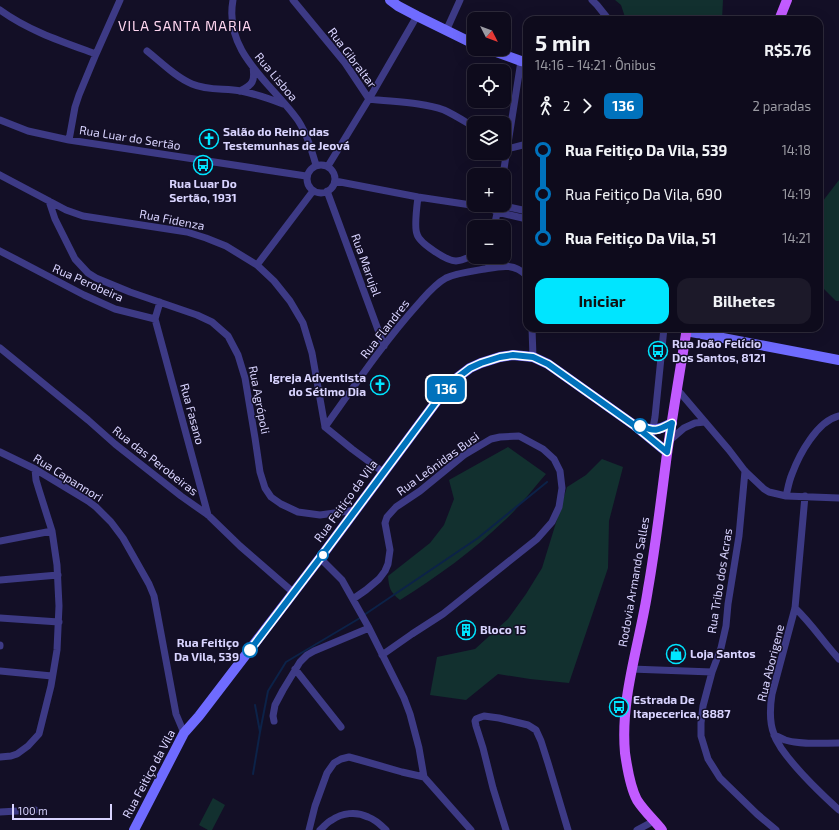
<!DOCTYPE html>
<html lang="pt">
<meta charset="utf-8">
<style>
:root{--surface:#0e0b1c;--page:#1c1929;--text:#f1f3f6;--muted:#9b9ba3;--line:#2e2b3b;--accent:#00e5ff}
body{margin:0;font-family:"Exo 2",sans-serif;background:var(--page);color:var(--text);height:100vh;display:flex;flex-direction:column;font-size:15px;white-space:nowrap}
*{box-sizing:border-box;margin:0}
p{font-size:13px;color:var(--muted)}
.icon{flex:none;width:22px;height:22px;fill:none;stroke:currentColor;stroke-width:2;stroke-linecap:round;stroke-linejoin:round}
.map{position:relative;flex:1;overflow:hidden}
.sheet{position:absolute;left:523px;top:16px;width:300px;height:316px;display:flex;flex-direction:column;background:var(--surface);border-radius:12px;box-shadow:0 4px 16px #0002,0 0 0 1px var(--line)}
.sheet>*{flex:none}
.badge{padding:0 8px;border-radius:6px;font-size:14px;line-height:26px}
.needle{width:26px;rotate:132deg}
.controls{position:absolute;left:467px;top:12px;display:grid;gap:8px}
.controls a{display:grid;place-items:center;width:44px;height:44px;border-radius:8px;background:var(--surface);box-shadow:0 4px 16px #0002,0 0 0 1px var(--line);font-size:20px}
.scale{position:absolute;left:12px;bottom:10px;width:100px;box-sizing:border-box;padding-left:4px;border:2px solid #d9d4ff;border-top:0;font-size:11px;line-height:14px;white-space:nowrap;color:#d9d4ff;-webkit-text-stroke:3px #130f26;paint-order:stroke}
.map>.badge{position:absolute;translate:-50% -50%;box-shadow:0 0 0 2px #fff}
.legs{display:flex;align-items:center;gap:6px;height:44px;padding:0 12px;font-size:13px}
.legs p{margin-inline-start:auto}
.head{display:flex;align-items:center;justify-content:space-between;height:68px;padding:0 12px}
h1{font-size:22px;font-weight:700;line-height:30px}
.action{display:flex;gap:8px;margin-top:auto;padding:8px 12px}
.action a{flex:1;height:46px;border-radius:12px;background:var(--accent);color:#111;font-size:16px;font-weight:700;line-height:46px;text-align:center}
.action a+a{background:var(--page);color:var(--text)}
ul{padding:0 12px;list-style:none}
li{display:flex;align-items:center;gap:14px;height:44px;font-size:15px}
li i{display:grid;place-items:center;width:6px;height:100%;margin:0 5px;background:currentColor}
li i::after{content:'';width:10px;height:10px;margin:-5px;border:3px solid;border-radius:50%;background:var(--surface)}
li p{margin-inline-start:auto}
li:first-child i{background:linear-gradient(#0000 50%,currentColor 0)}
li:last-child i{background:linear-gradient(currentColor 50%,#0000 0)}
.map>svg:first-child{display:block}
</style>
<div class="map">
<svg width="839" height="830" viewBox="0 0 839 830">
<rect width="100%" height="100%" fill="#130f26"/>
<path fill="#12302f" d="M615,0H723L722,20H626L621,5Z
M839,180V301H836L819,284V206Z
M508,447L546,474C533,489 520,506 505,520C473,551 438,576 400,600C390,592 389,588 388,576L430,543L444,525L454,499L449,480Z
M602,459L623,467L609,521L608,568L569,683L530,679L498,674L466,700L430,695L437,657L475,649L508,619L526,594L542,568L567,487L586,475Z
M213,798L225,805L212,830H208L199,825Z"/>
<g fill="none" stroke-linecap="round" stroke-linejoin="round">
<path stroke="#0c2248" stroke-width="2" d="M364,615L478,538L547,482
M260,732L268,691L286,662L360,618
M253,774L260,732L255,705"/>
<path stroke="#3d3a85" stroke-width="7" d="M233,0C224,50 266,79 294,115C305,128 311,148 316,165
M293,0L345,63L369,99C393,102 422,102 444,110C455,115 464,121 474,127
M592,0L597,5L609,20
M0,10C29,31 63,42 96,54
M446,31L460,0
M147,51C161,62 175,77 192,84C208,91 225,88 241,91C256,94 270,99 283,104
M240,91C253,85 255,81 253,67
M0,120L28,131L69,140L306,176
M69,140L75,107L79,95L96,54L120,0
M504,147L507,149L527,144
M307 179a14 14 0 1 1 28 0a14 14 0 1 1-28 0Z
M328,166L369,99L417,16
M0,175L66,210L83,216L187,232L206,238L226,246L257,265L274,281L290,301L303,323L312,353L325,427
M503,175L521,61
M335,181L418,197L491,208L497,212L527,219
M327,191L384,346
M418,197C417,205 414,227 417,234C419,243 447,261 456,261C462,261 469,257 474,255
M49,201L55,219L75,259L88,273L96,278L130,292L197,315L212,322L228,336L238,355L245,378L255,438L260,472L265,488L271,497L281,504L298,512L320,515L356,510
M499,205L527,211
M494,227L498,209
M0,251L84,295L115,309L155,319L160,302
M484,257L487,262L492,267
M257,265L313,191
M155,319L208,515
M532,328L533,357
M0,348L88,420L115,444L181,496L208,515L240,546L294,593
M677,389L729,450L745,471L764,489L769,492L786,496L839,498
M652,433L655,417L664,328
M669,441L684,428L695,423L705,422
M0,452L35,469L88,501L96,507L111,522L123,538L149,584L154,596L176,714L184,733
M745,471L739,536L728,604L726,626L721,648L712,672L703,706L701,723V736L708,759L720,778L757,814L776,830
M383,472L352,449L325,427C355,385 384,342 419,303C427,294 435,284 446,278C457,273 473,271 485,269C502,266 514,263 527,276
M786,496C788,488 789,481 792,474C799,455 817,421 839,416
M805,496L795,608L772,694C770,707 769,722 774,734C775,739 779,744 781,748C797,771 818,791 839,810
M0,541L52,531
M320,558L342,580L369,628L404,698L410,714L419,748L424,777
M0,580L58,575
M353,599L366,590L379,579L385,571L388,564L390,550L385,523L387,517L396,507L420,491L464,455L491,439L500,437L519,436L543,449L554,459L560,471L562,488L559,507L552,522L537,539L443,614L412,634L382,655
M795,608C812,624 824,643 839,659
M0,618L59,622
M0,646V645
M295,669L341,727
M631,669L712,672
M0,671L52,676
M274,721L273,716L275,705L283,690L300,662L307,655L314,651L369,628
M774,735C777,736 781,738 785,740C802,745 822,743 839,743
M0,757L11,756L17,754L28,746L39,734L51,686L57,650L59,606L57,565L52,531L39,490L36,480L35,469
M424,777L471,830
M0,812L35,810
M309,830L315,806L327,773L334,763L341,759L349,757L360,760L402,772L424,777
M320,830C324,827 327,822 332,820C342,813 356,811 368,817C374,819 381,825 386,830
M506,830L493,788L483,748L476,726L475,721L476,719L481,717L484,716L499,718L528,725L536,730L541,741L548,763L568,830
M637,830L654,821"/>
<path stroke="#6f6bff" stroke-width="10" d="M390,0L398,6L417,16L474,44
M488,49L521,61L527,62
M686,331L839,360
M638,426C655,431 657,431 672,423
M134,830L184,733L199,716L320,558L439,398L453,381L470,368L481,363L500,357L513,355L533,357L548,364L634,425L651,439L667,452"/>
<path stroke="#c25bff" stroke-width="10" d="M779,20L787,0
M662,830C654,820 644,811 637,800C630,787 627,767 625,753C620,697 640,643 648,589C656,544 661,499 667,454C673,412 680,370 687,328"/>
</g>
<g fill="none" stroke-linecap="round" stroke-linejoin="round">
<g stroke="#fff" stroke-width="9">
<path id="line-1" d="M250,650L320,558L439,398L453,381L470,368L481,363L500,357L513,355L533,357L548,364L634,425L667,452L672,423C657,431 656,432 640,426"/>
</g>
<use href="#line-1" stroke="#0072bc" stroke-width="6"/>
</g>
<defs>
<g id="church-ring" transform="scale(1)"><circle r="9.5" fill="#130f26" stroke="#00e5ff" stroke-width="1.5"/><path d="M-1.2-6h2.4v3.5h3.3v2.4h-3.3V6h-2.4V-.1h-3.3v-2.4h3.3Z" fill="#00e5ff"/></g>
<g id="bus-ring" transform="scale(1)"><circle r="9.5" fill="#130f26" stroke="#00e5ff" stroke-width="1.5"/><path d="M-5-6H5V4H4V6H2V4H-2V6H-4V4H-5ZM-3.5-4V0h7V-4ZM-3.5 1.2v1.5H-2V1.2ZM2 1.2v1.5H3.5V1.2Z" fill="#00e5ff"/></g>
<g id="building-ring" transform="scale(1)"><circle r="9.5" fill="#130f26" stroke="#00e5ff" stroke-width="1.5"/><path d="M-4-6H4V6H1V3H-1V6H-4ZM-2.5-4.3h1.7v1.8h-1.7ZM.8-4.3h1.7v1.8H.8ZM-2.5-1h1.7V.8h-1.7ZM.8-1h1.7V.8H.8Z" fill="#00e5ff"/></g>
<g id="shop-ring" transform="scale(1)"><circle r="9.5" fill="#130f26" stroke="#00e5ff" stroke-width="1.5"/><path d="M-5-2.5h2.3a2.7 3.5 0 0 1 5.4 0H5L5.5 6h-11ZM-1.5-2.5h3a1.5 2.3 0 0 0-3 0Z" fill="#00e5ff"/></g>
</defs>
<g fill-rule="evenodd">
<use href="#church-ring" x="209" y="139"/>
<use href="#bus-ring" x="203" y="165"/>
<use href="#bus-ring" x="658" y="351"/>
<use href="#church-ring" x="380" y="385"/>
<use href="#building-ring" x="466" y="630"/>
<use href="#shop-ring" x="676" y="654"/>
<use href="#bus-ring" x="619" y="707"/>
</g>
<g fill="#fff" stroke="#0072bc" stroke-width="2">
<circle cx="640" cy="426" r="7"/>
<circle cx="323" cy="555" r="5"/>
<circle cx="250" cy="650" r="7"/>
</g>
<g text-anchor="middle" stroke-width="3" stroke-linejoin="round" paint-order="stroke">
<g font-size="12" fill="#d9d4ff" stroke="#130f26">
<text transform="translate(352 58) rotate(53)" y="4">Rua Gibraltar</text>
<text transform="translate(276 77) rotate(50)" y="4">Rua Lisboa</text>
<text transform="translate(130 138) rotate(9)" y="4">Rua Luar do Sertão</text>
<text transform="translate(172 220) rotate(11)" y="4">Rua Fidenza</text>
<text transform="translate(366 265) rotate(70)" y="4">Rua Marujal</text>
<text transform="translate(88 283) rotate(24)" y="4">Rua Perobeira</text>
<text transform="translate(385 329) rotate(-52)" y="4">Rua Flandres</text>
<text transform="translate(259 400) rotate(79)" y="4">Rua Agrópoli</text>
<text transform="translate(192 414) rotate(75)" y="4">Rua Fasano</text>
<text transform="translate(155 461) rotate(38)" y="4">Rua das Perobeiras</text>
<text transform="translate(438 464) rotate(-36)" y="4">Rua Leônidas Busi</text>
<text transform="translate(68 478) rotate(32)" y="4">Rua Capannori</text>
<text transform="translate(346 501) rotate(-54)" y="4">Rua Feitiço da Vila</text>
<text transform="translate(720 581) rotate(-81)" y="4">Rua Tribo dos Acras</text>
<text transform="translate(634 582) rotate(-80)" y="4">Rodovia Armando Salles</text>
<text transform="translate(771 663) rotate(-76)" y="4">Rua Aborigene</text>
<text transform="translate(149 774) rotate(-62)" y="4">Rua Feitiço da Vila</text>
</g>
<g font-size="12" font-weight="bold" fill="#d9d4ff" stroke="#130f26" text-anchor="start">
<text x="223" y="136">Salão do Reino das<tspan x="223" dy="14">Testemunhas de Jeová</tspan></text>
<text x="203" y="188" text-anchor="middle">Rua Luar Do<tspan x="203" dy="14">Sertão, 1931</tspan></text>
<text x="672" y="348">Rua João Felício<tspan x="672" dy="14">Dos Santos, 8121</tspan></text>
<text x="366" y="382" text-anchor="end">Igreja Adventista<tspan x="366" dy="14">do Sétimo Dia</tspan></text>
<text x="480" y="634">Bloco 15</text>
<text x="690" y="658">Loja Santos</text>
<text x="633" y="704">Estrada De<tspan x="633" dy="14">Itapecerica, 8887</tspan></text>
</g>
<g font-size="12" font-weight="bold" fill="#d9d4ff" stroke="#130f26" text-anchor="end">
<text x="239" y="647">Rua Feitiço<tspan x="239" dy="14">Da Vila, 539</tspan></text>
</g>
<g font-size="14" letter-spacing="1" fill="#ffd6f0" stroke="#130f26">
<text x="185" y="31">VILA SANTA MARIA</text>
</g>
</g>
</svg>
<div class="controls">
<a><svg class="needle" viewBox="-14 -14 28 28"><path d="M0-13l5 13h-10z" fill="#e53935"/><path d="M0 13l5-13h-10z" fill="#9b9ba3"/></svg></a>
<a><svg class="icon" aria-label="locate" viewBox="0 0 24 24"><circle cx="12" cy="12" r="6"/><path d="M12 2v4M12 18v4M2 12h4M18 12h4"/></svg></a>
<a><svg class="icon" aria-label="layers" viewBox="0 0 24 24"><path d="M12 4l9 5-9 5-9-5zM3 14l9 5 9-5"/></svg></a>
<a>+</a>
<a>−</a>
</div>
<div class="scale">100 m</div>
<b class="badge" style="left:446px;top:389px;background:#0072bc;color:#fff">136</b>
<section class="sheet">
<div class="head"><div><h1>5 min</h1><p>14:16 – 14:21 · Ônibus</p></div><b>R$5.76</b></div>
<div class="legs"><svg class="icon" aria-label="walk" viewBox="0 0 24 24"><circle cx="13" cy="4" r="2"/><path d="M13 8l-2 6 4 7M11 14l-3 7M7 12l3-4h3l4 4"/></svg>2<svg class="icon" aria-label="forward" viewBox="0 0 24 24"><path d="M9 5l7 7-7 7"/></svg><b class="badge" style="background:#0072bc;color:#fff">136</b><p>2 paradas</p></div>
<ul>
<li><i style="color:#0072bc"></i><b>Rua Feitiço Da Vila, 539</b><p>14:18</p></li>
<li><i style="color:#0072bc"></i><span>Rua Feitiço Da Vila, 690</span><p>14:19</p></li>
<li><i style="color:#0072bc"></i><b>Rua Feitiço Da Vila, 51</b><p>14:21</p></li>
</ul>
<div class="action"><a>Iniciar</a><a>Bilhetes</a></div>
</section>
</div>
